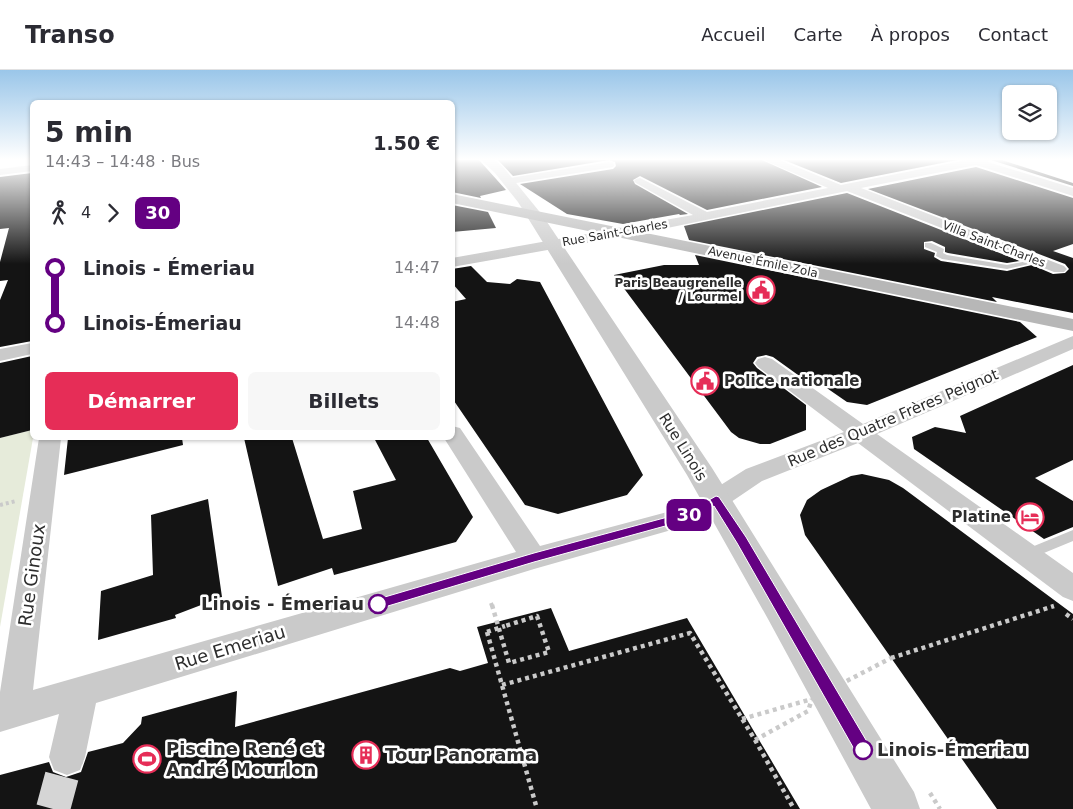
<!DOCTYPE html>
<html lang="fr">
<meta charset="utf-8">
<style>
:root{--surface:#fff;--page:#f7f7f7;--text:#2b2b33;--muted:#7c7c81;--line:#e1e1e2;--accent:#e62d57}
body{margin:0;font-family:"DejaVu Sans",sans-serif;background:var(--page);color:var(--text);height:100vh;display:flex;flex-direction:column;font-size:19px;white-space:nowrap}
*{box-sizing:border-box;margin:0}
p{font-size:16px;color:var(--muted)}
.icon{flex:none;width:28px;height:28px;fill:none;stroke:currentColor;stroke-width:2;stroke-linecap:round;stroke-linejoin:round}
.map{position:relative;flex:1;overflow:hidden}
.details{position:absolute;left:30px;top:30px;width:425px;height:340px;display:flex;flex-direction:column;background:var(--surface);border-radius:8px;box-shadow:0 1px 4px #0004}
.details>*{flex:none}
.badge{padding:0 10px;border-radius:8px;font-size:18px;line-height:32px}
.controls{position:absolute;left:1002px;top:15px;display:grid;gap:10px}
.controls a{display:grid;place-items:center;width:55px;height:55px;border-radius:8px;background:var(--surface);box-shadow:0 1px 4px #0004;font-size:25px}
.map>.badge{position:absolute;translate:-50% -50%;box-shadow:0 0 0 2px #fff}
.legs{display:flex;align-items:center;gap:8px;height:55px;padding:0 15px;font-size:16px}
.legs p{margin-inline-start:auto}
.headline{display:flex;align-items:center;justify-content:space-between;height:85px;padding:0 15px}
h1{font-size:28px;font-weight:700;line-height:38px}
.primary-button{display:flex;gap:10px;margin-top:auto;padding:10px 15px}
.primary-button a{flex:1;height:58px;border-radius:8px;background:var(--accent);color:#fff;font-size:20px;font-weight:700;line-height:58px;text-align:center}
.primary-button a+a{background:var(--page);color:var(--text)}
ul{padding:0 15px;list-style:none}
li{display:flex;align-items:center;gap:18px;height:55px;font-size:19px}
li i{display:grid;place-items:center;width:8px;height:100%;margin:0 6px;background:currentColor}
li i::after{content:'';width:12px;height:12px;margin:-6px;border:4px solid;border-radius:50%;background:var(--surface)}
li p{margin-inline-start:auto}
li:first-child i{background:linear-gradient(#0000 50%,currentColor 0)}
li:last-child i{background:linear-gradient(currentColor 50%,#0000 0)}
header{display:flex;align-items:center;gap:30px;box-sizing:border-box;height:70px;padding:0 25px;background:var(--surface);border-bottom:1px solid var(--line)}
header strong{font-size:24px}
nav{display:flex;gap:28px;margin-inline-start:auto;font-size:18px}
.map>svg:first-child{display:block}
</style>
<header>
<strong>Transo</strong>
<nav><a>Accueil</a><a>Carte</a><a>À propos</a><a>Contact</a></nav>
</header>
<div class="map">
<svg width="1073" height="739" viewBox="0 0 1073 739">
<rect width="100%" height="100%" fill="#fff"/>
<path fill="#e6ebda" d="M32,360L33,368L0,557V368Z"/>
<path fill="#141414" d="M452,90H479L506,120L480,126L481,128L452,122Z
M498,90H609L513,106Z
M609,90H762L822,117L707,140L640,106L633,110L635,114L688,144L680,145L679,144L623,154L567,144L520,114L613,99L616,96L615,92Z
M784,90H957L841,113Z
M991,90H1002L1073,113V116Z
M976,97L1073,128V174L1053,181L1073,188V243L992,227L997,232L689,170L684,156L847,123L1020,191L1007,193L948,183L945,182V177L932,171L924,172V179L935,183L934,187L941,191L1007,201L1032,195L1053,204L1065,203L1069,199L1065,194L868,119Z
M32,103V271L0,277V230L8,210L0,211V192L9,158L0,159V107Z
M452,135L488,142L496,158L452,162Z
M695,185L1020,252L1037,267L867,335L847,332L805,303V310L773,287L766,285L757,287L753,293L757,298L806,335V360L770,374H760L739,368L731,362L614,205L664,195H699Z
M471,196L487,212L510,214L517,209L540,212L643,405L627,425L558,444L525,435L506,407L452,328V232L466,229L452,213V199Z
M32,286V360L0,368V293Z
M1073,295V390L1035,408L1073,431V457L1044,469L914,379L912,367L935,357L966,363L960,346Z
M68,368H182L183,375L64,405Z
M244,368H292L323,469L362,459L353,421L396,410L374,368H427L473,447L456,472L334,505L332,498L278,516Z
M862,404L889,410L903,418L1073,544V739H997L805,465L800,445L807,430L821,420L851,406Z
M208,429L222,527L175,545L176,548L98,570L101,521L153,505L151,445Z
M551,538L569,581L687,548L800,739H0V705L49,692L53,702L66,707L81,702L88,682L123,673L141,654L142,647L237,621L235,657L450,598L460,601L488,593L477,557Z"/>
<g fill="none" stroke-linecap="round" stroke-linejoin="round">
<path stroke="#d5d5d5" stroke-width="34" stroke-dasharray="34 17" stroke-linecap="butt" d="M53,739L67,687"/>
<path stroke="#cacaca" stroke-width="4" stroke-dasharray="3 3" stroke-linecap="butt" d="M0,435L16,431
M491,533L492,536"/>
<path stroke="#cacaca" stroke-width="4.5" stroke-dasharray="4 4" stroke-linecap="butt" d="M492,535L509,593L549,582L537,546L505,556
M1066,544L1073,549
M487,562L537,739
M891,588L1054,536
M502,615L690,563L755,670L794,739
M930,723L940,739"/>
<path fill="#cacaca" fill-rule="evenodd" d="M925,173H931L944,179L943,183L947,185L1007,195L1038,189L1042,191L1007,199L942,189L936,186L937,182L925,177Z
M1073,460V471L1027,490L1022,489L1020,485L1022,481Z"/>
<path fill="#cacaca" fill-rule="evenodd" d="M764,90H779L841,115L967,90H989L988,92L1073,118V126L976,95L861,118L1064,196L1067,199L1064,202H1054L847,121L643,163L452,197V188L693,145L636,113L634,111L636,109L640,108L707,142L828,118Z
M609,92L613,93L614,95L613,97L510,114L504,111L510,108Z
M32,95V101L0,105V99Z
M1073,266V279L877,364L1073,503V531L1063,527L858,373L762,411L703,451L534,499L96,633L85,687L80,700L67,705L54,700L49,687L59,644L0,662V622L39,368H61L33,620L516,482L444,368H452V356L460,358L540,476L686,437L746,399L844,362L758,297L755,293L758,289L765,287L772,289L863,354Z
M32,273V284L0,291V279Z"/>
<path fill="#cacaca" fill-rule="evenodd" d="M481,90H495L504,98L543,146L712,398L914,722L920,739H871L768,549L687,405L518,132L495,103Z"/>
<path fill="#b7b7b7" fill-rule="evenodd" d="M452,124L1073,249V261L452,133Z"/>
<path stroke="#cacaca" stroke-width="4.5" stroke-dasharray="4 4" stroke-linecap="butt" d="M487,562L505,556
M742,649L812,629L891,588
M755,670L808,641L812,629"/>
</g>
<linearGradient id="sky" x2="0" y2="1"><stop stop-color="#9ac6e9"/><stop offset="0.46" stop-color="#fff"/><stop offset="1" stop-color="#fff" stop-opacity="0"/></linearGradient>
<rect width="1073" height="194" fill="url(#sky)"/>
<path fill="#640082" stroke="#fff" d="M716,426L719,427L746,467L869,675L871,680L869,686L863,688L858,686L737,473L714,436L698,447L534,492L378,539L374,538L372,534L374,530L378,529L534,483L690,441Z"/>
<defs>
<g id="civic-ring" transform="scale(1.4375)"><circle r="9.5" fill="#fff" stroke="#e62d57" stroke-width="1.5"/><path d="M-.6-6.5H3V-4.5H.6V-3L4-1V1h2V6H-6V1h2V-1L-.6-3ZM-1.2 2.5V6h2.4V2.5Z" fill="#e62d57"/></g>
<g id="hotel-ring" transform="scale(1.4375)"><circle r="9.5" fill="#fff" stroke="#e62d57" stroke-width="1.5"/><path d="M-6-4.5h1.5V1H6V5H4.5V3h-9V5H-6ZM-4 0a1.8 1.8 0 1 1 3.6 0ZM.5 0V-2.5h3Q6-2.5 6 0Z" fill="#e62d57"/></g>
<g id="building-ring" transform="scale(1.4375)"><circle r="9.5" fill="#fff" stroke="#e62d57" stroke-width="1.5"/><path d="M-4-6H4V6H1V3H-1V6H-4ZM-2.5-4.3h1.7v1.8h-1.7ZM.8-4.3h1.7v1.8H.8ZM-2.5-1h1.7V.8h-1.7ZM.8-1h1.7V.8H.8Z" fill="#e62d57"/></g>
<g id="stadium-ring" transform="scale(1.4375)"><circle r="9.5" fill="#fff" stroke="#e62d57" stroke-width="1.5"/><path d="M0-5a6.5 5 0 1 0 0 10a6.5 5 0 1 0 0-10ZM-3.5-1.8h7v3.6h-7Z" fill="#e62d57"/></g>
</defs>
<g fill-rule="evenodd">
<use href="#civic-ring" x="761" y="220"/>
<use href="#civic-ring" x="705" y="311"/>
<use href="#hotel-ring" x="1030" y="447"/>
<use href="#building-ring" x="366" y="685"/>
<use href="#stadium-ring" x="147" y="689"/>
</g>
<g fill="#fff" stroke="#640082" stroke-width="2.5">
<circle cx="378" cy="534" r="9"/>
<circle cx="863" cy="680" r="9"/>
</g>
<g text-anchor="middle" stroke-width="5" stroke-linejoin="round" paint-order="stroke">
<g font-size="12" fill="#2d2d2d" stroke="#fff">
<text transform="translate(615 163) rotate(-10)" y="4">Rue Saint-Charles</text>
<text transform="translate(994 174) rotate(21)" y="4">Villa Saint-Charles</text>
<text transform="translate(763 192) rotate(12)" y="4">Avenue Émile Zola</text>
</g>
<g font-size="12" font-weight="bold" fill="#2d2d2d" stroke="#fff" text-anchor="end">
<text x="742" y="217">Paris Beaugrenelle<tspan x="742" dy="14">/ Lourmel</tspan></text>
</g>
<g font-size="15" font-weight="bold" fill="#2d2d2d" stroke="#fff" text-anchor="start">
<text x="724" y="316">Police nationale</text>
<text x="1011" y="452" text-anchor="end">Platine</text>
</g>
<g font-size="15" fill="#2d2d2d" stroke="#fff">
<text transform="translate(893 348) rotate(-23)" y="5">Rue des Quatre Frères Peignot</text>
<text transform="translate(683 377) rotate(58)" y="5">Rue Linois</text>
</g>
<g font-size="18" fill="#2d2d2d" stroke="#fff">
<text transform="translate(32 505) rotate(-82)" y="6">Rue Ginoux</text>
<text transform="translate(230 578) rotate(-17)" y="6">Rue Emeriau</text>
</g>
<g font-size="18" font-weight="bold" fill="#2d2d2d" stroke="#fff" text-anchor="end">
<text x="364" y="540">Linois - Émeriau</text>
<text x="877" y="686" text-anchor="start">Linois-Émeriau</text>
</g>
<g font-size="18" font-weight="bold" fill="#2d2d2d" stroke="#fff" text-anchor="start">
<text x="166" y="685">Piscine René et<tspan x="166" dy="21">André Mourlon</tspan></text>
<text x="385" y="691">Tour Panorama</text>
</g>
</g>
</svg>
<div class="controls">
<a><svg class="icon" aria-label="layers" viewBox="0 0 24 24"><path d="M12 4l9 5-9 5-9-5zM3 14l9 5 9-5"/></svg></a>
</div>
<b class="badge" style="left:689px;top:445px;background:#640082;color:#fff">30</b>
<section class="details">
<div class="headline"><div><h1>5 min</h1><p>14:43 – 14:48 · Bus</p></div><b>1.50 €</b></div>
<div class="legs"><svg class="icon" aria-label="walk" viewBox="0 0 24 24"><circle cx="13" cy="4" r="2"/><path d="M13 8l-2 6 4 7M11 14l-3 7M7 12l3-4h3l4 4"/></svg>4<svg class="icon" aria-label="forward" viewBox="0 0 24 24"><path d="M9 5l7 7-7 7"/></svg><b class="badge" style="background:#640082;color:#fff">30</b></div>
<ul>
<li><i style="color:#640082"></i><b>Linois - Émeriau</b><p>14:47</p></li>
<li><i style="color:#640082"></i><b>Linois-Émeriau</b><p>14:48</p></li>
</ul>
<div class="primary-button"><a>Démarrer</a><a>Billets</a></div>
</section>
</div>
